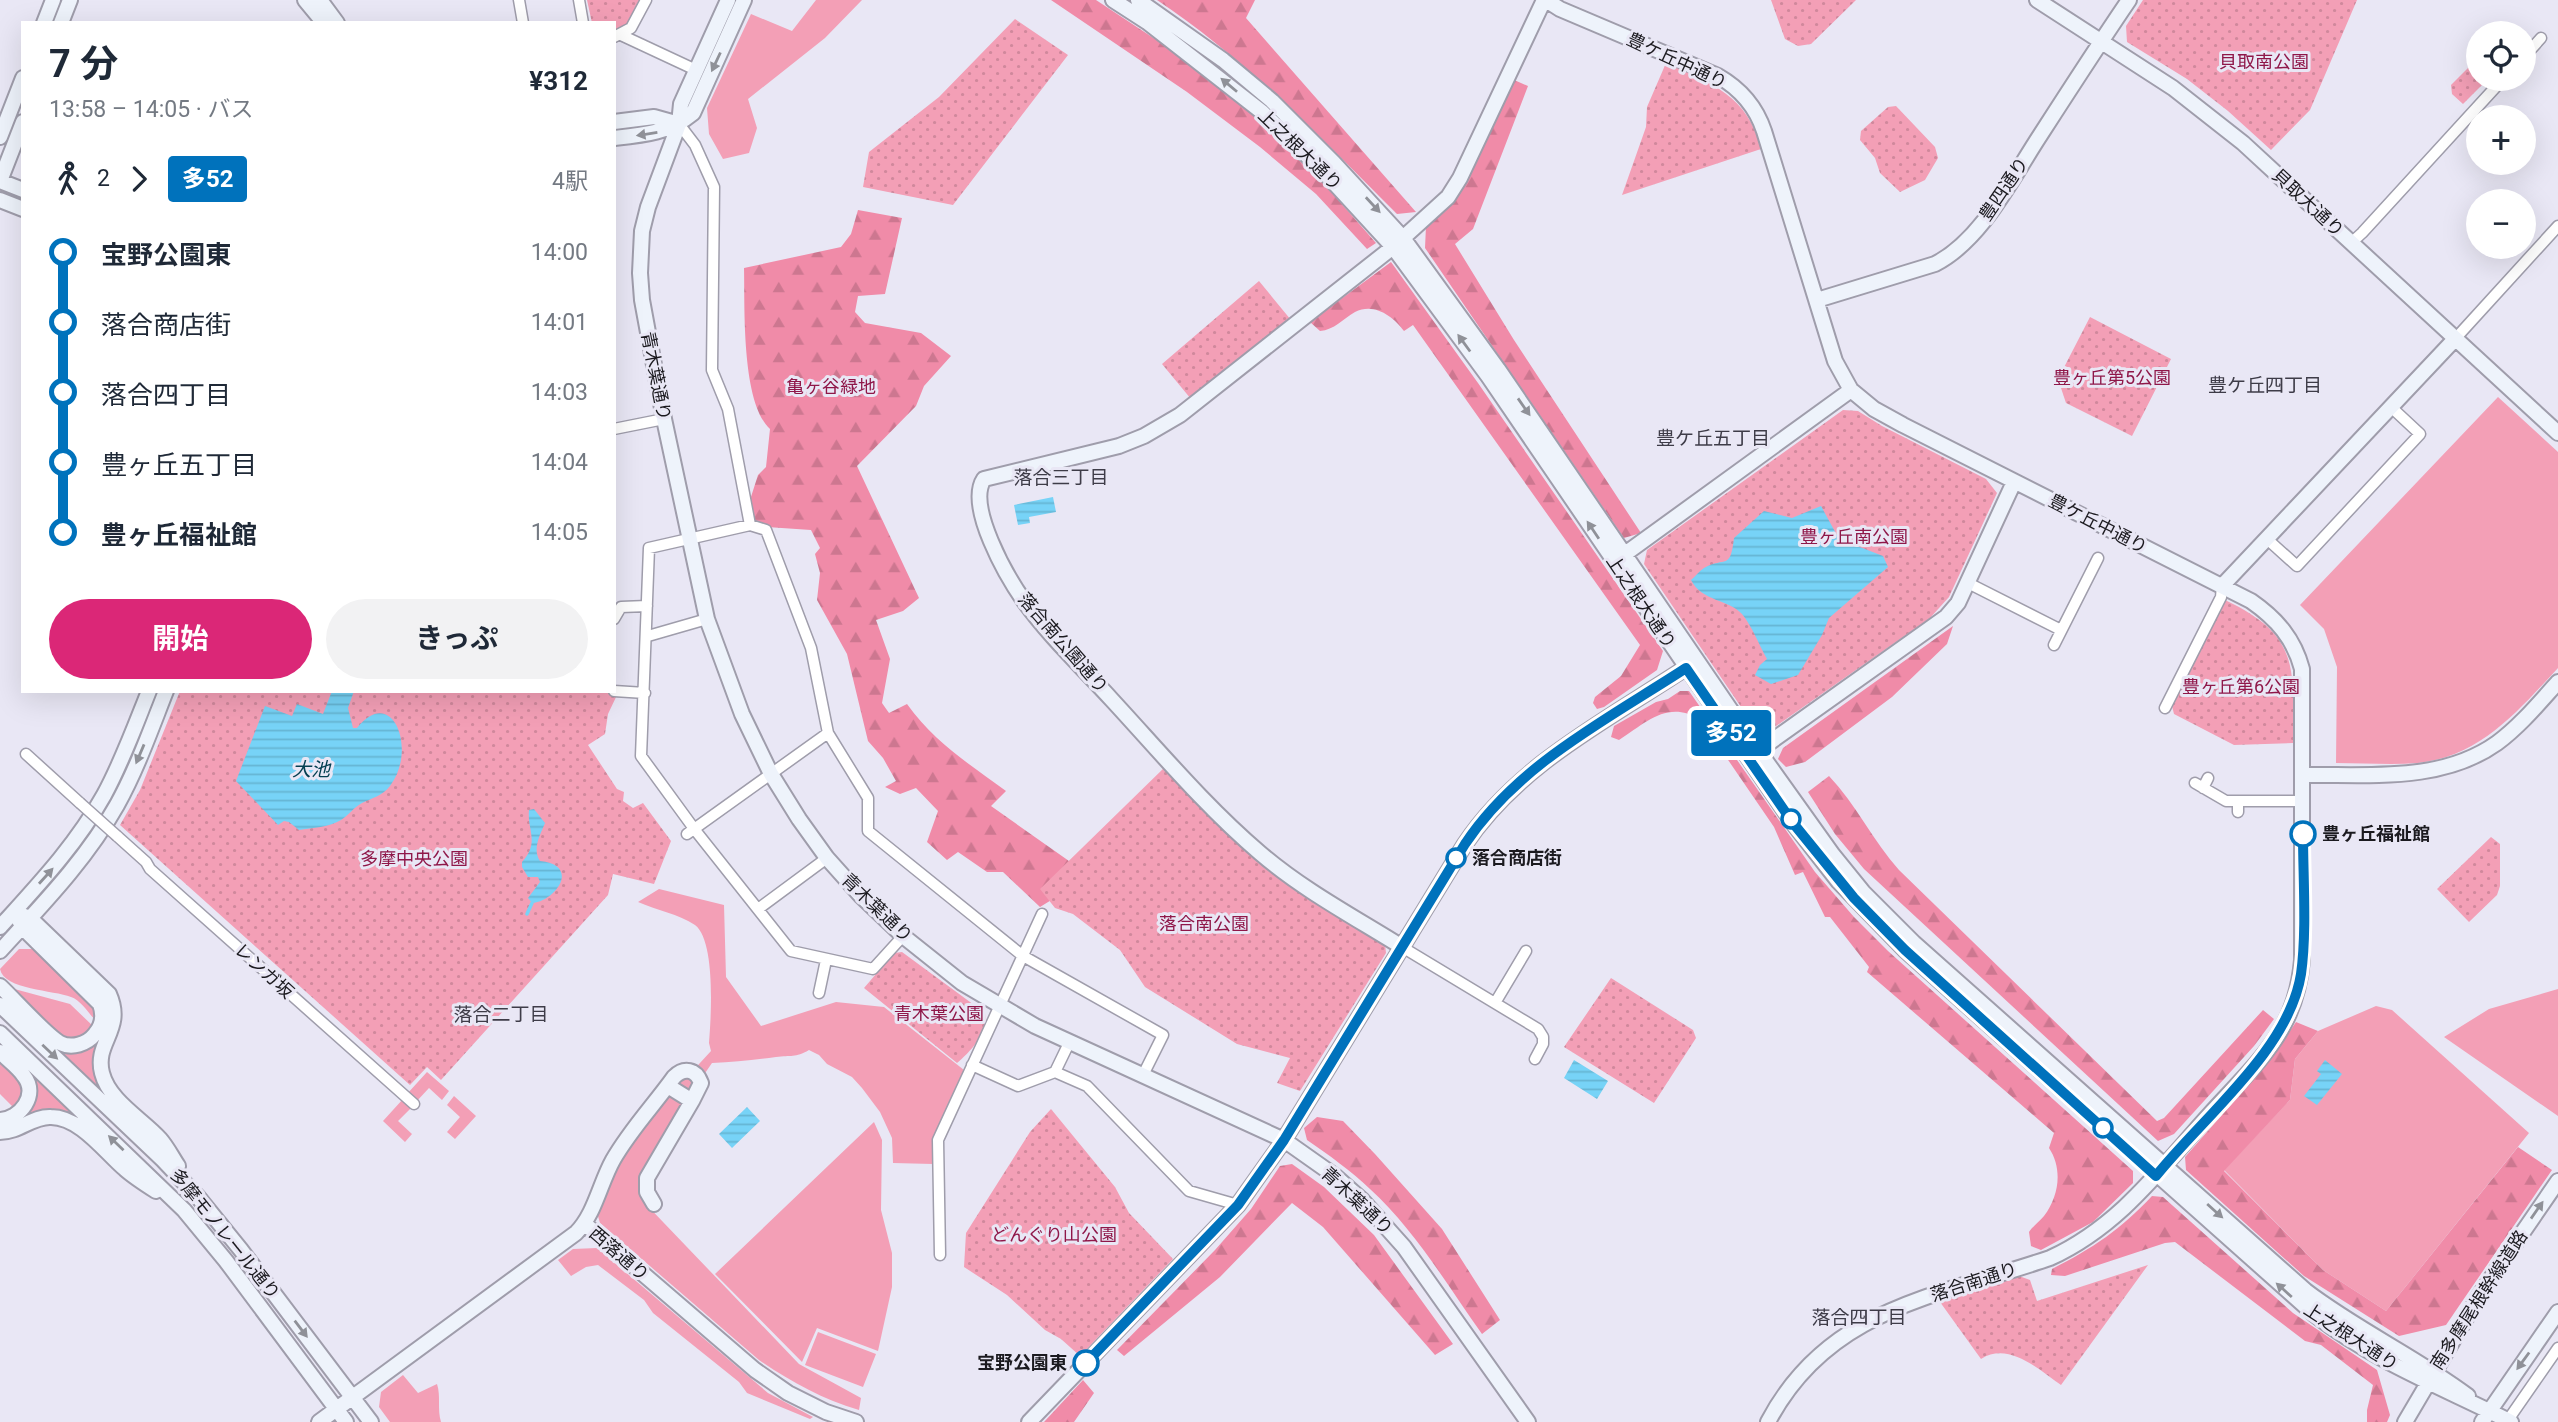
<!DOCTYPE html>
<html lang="ja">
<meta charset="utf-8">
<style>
:root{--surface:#fff;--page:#f2f2f3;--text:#1f2937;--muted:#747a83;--accent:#db2777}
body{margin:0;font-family:Roboto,"Noto Sans JP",sans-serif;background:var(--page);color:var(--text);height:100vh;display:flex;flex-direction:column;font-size:26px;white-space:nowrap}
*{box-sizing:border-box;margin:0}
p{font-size:23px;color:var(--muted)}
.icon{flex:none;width:38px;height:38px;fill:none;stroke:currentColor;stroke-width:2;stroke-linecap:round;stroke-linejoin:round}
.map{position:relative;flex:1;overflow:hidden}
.drawer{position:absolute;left:21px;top:21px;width:595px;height:672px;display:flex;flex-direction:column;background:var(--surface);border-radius:0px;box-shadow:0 7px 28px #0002}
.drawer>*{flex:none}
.badge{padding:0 14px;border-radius:5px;font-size:24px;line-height:46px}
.fabs{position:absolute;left:2466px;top:21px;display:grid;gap:14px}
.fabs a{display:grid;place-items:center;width:70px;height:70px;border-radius:50%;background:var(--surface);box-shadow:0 7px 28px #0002;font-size:35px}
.map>.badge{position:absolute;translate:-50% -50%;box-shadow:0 0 0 4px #fff}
.legs{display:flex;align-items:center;gap:10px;height:77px;padding:0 28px;font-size:23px}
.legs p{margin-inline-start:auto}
.summary{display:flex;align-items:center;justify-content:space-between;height:119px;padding:0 28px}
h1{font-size:38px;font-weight:700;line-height:52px}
.button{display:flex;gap:14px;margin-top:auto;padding:14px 28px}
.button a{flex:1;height:80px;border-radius:42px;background:var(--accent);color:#fff;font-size:28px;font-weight:700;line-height:80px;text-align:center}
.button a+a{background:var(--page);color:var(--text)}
ul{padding:0 28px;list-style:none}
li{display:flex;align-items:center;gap:24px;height:70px;font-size:26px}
li i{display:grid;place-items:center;width:10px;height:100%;margin:0 9px;background:currentColor}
li i::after{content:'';width:18px;height:18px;margin:-9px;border:5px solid;border-radius:50%;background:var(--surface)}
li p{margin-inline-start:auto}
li:first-child i{background:linear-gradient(#0000 50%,currentColor 0)}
li:last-child i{background:linear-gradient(currentColor 50%,#0000 0)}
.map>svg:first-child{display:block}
</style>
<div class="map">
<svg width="2558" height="1422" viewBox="0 0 2558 1422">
<defs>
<pattern id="forest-firs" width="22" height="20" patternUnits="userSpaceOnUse" patternTransform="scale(1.75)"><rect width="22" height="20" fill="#f08ba8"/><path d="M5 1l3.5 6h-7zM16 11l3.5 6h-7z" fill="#cd7790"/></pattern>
<pattern id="park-dots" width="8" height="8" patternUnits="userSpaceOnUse" patternTransform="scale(1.75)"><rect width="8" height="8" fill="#f39fb6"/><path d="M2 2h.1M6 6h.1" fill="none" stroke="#d0889c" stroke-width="1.8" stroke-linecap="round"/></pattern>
<pattern id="water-rules" width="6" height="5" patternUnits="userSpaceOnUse" patternTransform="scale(1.75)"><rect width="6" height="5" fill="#77d3f7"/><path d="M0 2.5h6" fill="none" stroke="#66b5d3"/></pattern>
</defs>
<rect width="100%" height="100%" fill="#e9e7f5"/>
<path fill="#f39fb6" d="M816,0H862L825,38L748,99L757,128L749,153L723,159L709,134L707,108L751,14L792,31Z
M2498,397L2558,452V668C2519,710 2480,757 2418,763C2391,765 2363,763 2336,763L2337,667L2324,629L2300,605Z
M659,889L724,905L726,977L761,1026L836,1002L884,1007L964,1070L933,1138V1164L893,1163L892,1138L880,1112L862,1088L852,1077L827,1064L819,1055L809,1050C795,1058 791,1055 776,1057C755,1060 734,1062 712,1063L681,1108L640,1179L641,1199L799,1364L861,1398L859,1410C822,1399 791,1382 759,1360L600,1223L597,1213L616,1168L665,1099L678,1085L680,1078L688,1076L711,1051L709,1043C711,1018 716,941 695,925C679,914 656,910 638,902Z
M19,949H35L94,1006L95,1020C88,1012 80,1000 71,997C54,990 4,990 0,969Z
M7,987L70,1004L94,1027C86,1037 71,1043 59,1037C49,1032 17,997 7,987Z
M2558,989V1116L2444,1037L2489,1009Z
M2376,1006L2392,1010L2529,1133L2386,1311L2323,1270L2224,1170L2290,1100L2295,1059L2318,1031Z
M105,1036L109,1098L52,1043Z
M0,1058L23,1085L22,1100L15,1109L0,1094Z
M427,1072L449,1091L442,1100L429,1088L416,1102L407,1094Z
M29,1073L95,1135L75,1121L22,1118L25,1115Z
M454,1096L476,1116L455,1139L447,1132L460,1117L447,1105Z
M403,1099L412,1107L398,1121L412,1134L405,1142L383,1121Z
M874,1122L882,1140L881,1210L892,1253V1287L878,1351L817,1328L802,1362L715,1274Z
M597,1248L768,1393L813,1417L810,1419L747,1393L739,1382L653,1313L644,1300L598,1265L586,1267L571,1276L558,1260L573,1249Z
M818,1332L876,1354L863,1387L805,1365Z
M403,1375L418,1393L437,1384C441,1396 437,1409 441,1422H390L379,1407L381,1392Z"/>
<path fill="url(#forest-firs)" d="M1051,0H1096L1211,76L1259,115L1319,178L1376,243L1367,249L1316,194L1260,147L1187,92Z
M1157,0H1255L1246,18L1416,212L1397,214C1321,138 1247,60 1157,0Z
M1512,79L1528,86L1473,229L1455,244L1514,340L1641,533L1624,538L1425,248L1426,226Z
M858,210L902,218L885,294L858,296L855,312L865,323L921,333L951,356L924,386L916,406L857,466L919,598L903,611L876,620L890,659L882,703L889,713L907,704C935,743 968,763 1006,791L991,806L1069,861L1087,878L1040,907L1003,872H987L958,852L947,860L927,842L938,811L916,788L900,794L885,787L896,781L883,758L868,741L847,654L817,600L820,573L815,554L820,548L811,530L767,527L751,518L750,500L758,475L766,467L770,429C741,402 745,307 744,268L841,247L851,234Z
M1391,262L1478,383L1663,651L1657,670L1604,707L1597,709L1593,703L1595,697L1621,676L1640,645L1413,325L1404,331C1393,316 1374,302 1355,312C1343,319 1334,330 1320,331L1310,322Z
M1953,626L1947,644L1892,697L1805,762L1786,767L1778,759L1783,748Z
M1680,691H1689L1815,872L1854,917L1888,951L2133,1171V1183L2093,1222L2041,1250L2031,1246L2029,1232C2033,1226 2039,1222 2044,1216C2059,1196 2063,1169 2049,1148L2054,1133L1867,972L1869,967L1830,917H1825L1803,872L1795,875L1774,827L1700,719C1667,700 1647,722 1619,740L1611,737L1614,726L1656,702L1668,699Z
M1829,776C1856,804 1873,841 1899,870L2157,1121L2164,1118L2263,1010L2274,1019L2254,1046L2174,1134L2158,1141L1864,869L1835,834L1808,792Z
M2296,1022L2318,1031L2295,1059L2290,1100L2224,1171L2323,1270L2386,1311L2518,1147L2552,1170L2446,1325L2399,1336L2304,1276L2186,1170L2185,1157L2271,1059Z
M1317,1117L1343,1121L1375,1154L1442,1229L1500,1320L1482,1334C1447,1285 1415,1230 1370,1189C1351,1171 1329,1155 1307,1140L1304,1128Z
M1292,1164L1324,1187L1374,1235L1453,1344L1435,1355L1323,1227L1292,1203L1220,1277L1124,1356L1117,1350L1215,1250L1251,1209L1280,1166Z
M2152,1196L2163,1197L2293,1313L2377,1370L2390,1415L2387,1422H2367V1410L2373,1385L2321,1345L2305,1341L2175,1242L2165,1243L2065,1276L2051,1275L2052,1269C2093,1248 2120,1230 2152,1196Z
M1083,1380L1094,1393L1074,1422H1044Z"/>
<path fill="url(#park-dots)" d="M587,0H640L627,24L614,32V23H592Z
M1771,0H1856L1811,44L1798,46L1785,39Z
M2143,0H2357L2310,110L2271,150L2228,111L2187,79L2127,42L2126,26Z
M1015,19L1068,55L953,205L863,187L869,152L939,97Z
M2478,58V79H2488L2463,104L2452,94L2451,85Z
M1666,63C1712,83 1748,96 1761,149L1622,195L1646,127L1647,107Z
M1896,106L1935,147L1938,158L1925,180L1900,192L1880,173L1875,158L1860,140L1861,131L1888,107Z
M1259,281L1291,320L1191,399L1162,364Z
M2090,317L2171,359L2132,436L2066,403L2058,379Z
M1843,410L1858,411L1882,426L1986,479L1997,493L1949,597L1930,618L1769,731L1756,729L1644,564L1647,550Z
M2225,600C2301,636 2293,668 2293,743L2234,745L2174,714L2172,706Z
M180,691H599L617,695L608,714L605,734L588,745L617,789L624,792L623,801L633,808L643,803L671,841L654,884L613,874L608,895L441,1080L427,1067L410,1085L120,825L140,790Z
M1166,766L1221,825L1385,944L1386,953L1300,1091L1277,1083L1290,1058L1237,1044L1145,987L1120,950L1073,914L1055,908L1040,889Z
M2491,837L2500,844V886L2497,895L2469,922L2437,889Z
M902,952L985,1013C988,1033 971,1051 957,1063L864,988L894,953Z
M1611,978L1693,1030L1696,1038L1654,1103L1564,1047Z
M1051,1109L1115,1187L1129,1213L1173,1259L1080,1356L1061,1339L1045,1330L1007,1295L964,1267L966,1233L1030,1132Z
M2148,1265L2061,1385C2039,1370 2009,1341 1981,1359L1940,1302L2019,1276L2030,1280L2037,1301Z"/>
<path fill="url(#water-rules)" d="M1053,497L1056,512L1029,517L1030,523L1018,525L1014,505Z
M1821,506L1839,539L1883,556L1888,567L1829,618L1822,635L1798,675L1771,684L1755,675L1760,665L1767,659C1759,645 1752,626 1742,614C1729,599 1702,602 1691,580C1695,577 1699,571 1704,568C1726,556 1730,571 1734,538L1764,511L1792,518Z
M332,691H354L348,708L353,728H357C392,684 418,749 390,786C382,796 372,798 362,803C354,807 349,815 341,820C330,827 312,828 299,830L289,822L284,821L278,825L236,781L265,706L292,716L297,704L323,714Z
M534,809L545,823C540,835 532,849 540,861C581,865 556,901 532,903L528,898L540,882L538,877H528L522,867V862C540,843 527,830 529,810Z
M1574,1060L1608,1081L1597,1099L1564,1078Z
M2325,1060L2342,1074L2317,1105L2304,1096L2321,1074L2317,1071Z
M747,1107L760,1121L732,1148L719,1134Z"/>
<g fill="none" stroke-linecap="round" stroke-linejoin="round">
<path stroke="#77d3f7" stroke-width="3.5" d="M527,914L532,903"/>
<g stroke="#9f9dab" stroke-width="13">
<path id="street" d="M519,0L523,23
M579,0L583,23
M621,35L696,70
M614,37L631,28L646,0
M2524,57L2541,38
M679,124L695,145L714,187L712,370L728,409L750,525L766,530L811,648L828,733L868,798V831L1023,956L1163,1035L1143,1075
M2351,243L2362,233L2503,79
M2455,339L2558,226
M614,429L664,419
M750,525L649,548L641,756L695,830L791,951L873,969L903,936
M2267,539L2297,566L2420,434L2391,407
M1968,583L2061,630
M614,619L621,607L647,606
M648,636L707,619
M2054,645L2098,558
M614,691L645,693
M2165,708L2221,597L2222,586
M26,754L80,803
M2195,783L2226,801H2303
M2203,788L2208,778
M2238,801V812
M687,834L828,733
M117,836L146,862L150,869L414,1104
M758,909L827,858
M1402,947L1538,1029L1543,1037V1044L1535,1059
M819,993L826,960
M1495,1003L1526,951
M972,1065L1018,1086L1055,1072L1087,1086L1189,1191L1238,1205
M1055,1072L1069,1043
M940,1255L938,1140L1042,914
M2508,1420L2558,1348"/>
</g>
<g stroke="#9f9dab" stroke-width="18">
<path id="secondary" d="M305,0L324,23
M320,0L337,23
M728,0L681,104L679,124L648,207L642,231L640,273L642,300L664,419L707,619L742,714L771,774L799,819L827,858L861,896L903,936L962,983L1035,1026L1284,1140L1335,1176L1362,1200L1404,1247L1528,1422
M1113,0L1147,22L1262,112L1324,172L1393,247L1488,376L1793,823L1838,881L1905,950L2315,1315C2375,1362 2444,1388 2511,1422
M1138,0L1223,60L1272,101L1334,163L1403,238L1498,369L1758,750L1833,855L1863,892L1914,943L2306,1291C2357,1330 2416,1357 2468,1396
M1546,0L1560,9L1718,76C1739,88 1756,107 1764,131L1835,361L1851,390L1874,409L1903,425L2251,601C2277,619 2294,639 2302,669V960C2300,983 2294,1006 2283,1026C2265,1059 2236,1085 2211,1113C2161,1168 2120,1226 2050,1258C1940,1296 1828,1307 1768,1422
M2037,0L2173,88L2243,143L2558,433
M44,23L53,0
M61,23L70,0
M23,122L0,181L23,190
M614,122L654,117L679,124
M0,137L23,78
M614,138C644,135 669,133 693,113L744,0
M0,200L23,209
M1817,300L1935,264C1982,240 2012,178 2041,134C2070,89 2099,44 2129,0
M1618,559L1851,390
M2222,586L2455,339
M1752,755L1946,617L1958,603L2014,482
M2303,775C2368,774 2441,783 2497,743C2520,726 2539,703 2558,682
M14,912L30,918L109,994C125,1030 94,1042 102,1073C109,1101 142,1119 160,1139C167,1147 172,1157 178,1166
M0,927C38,885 76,845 104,795C122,762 135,726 149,691
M1402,947C1354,917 1303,890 1260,853C1206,807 1160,752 1112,700C1083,668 1049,636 1024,601C1007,577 966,506 984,479L1119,446L1144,436L1180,415L1393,247L1448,197L1460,178L1544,0
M0,951C42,905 86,860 117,805C137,769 151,729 166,691
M0,986C14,999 46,1035 60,1043C72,1049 87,1044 95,1034C103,1025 104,1015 100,1004L22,927L19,920
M0,1005L163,1160L198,1197L241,1250L371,1422
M0,1033L184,1210L226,1261L346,1422
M0,1052C8,1060 18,1067 24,1076C39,1095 20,1119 0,1120
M0,1132C19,1132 33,1116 51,1117C80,1117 105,1152 125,1169C134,1177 145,1184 156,1191
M654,1204L647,1192V1178L692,1101
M585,1224L755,1370L788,1393L826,1412L856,1422
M319,1422L576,1233C595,1214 600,1183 613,1160C630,1130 654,1105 674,1077C684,1067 696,1069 701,1083L692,1101L668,1086
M1029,1422L1238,1205L1284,1140L1465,844C1520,762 1613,717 1693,663
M2405,1422L2481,1293L2558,1181
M2482,1422L2558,1312"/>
</g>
<use href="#street" stroke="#fff" stroke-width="10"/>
<use href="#secondary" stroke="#eef3fb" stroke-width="14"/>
<g stroke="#9f9dab" stroke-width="13" stroke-linecap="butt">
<path id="street-bridge" d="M80,803L117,836"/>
</g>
<use href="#street-bridge" stroke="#fff" stroke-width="10"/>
</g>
<defs><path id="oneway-solid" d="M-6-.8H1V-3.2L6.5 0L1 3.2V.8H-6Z" transform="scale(1.75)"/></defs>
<g fill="#8f9198">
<use href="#oneway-solid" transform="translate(716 62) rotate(115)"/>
<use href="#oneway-solid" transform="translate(1229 85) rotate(-140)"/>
<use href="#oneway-solid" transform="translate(647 134) rotate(171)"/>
<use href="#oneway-solid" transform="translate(1373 205) rotate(47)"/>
<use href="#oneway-solid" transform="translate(1464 343) rotate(-126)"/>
<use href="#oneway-solid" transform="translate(1524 407) rotate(55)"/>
<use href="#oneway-solid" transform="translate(1593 530) rotate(-124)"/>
<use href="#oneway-solid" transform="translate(140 754) rotate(113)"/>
<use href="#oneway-solid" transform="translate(46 876) rotate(-48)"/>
<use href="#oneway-solid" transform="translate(50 1052) rotate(43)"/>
<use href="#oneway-solid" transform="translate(116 1143) rotate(-136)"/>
<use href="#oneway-solid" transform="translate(2537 1210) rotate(-55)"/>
<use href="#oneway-solid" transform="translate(2215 1211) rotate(42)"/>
<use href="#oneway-solid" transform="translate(2284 1290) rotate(-138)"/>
<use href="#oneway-solid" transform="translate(301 1329) rotate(53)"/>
<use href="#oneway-solid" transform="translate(2523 1361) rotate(126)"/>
</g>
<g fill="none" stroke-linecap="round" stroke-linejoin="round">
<g stroke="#fff" stroke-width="16">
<path id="line-1" d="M1086,1363L1238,1205L1284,1140L1465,844C1518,764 1608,719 1686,668L1793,823L1854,898L1905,950L2156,1176C2203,1117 2289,1050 2301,974C2307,932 2303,877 2303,834"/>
</g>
<use href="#line-1" stroke="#0072bc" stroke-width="10"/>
</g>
<g fill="#fff" stroke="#0072bc" stroke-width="3.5">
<circle cx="1791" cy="819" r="9"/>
<circle cx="2303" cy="834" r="12"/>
<circle cx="1456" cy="858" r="9"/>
<circle cx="2103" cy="1128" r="9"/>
<circle cx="1086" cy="1363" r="12"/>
</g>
<g text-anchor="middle" stroke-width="6" stroke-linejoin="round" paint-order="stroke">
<g font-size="18" fill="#1b1a1f" stroke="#e9e7f5">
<text transform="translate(1677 61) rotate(25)" y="6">豊ケ丘中通り</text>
<text transform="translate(1300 150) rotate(44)" y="6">上之根大通り</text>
<text transform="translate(2004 189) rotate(-56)" y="6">豊四通り</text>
<text transform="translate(2308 203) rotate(43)" y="6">貝取大通り</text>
<text transform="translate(656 376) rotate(79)" y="6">青木葉通り</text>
<text transform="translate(2098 524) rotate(27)" y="6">豊ケ丘中通り</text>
<text transform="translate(1641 602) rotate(56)" y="6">上之根大通り</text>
<text transform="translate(1063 643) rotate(49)" y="6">落合南公園通り</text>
<text transform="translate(877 908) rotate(44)" y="6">青木葉通り</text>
<text transform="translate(264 971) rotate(42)" y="6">レンガ坂</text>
<text transform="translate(1357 1201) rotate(43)" y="6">青木葉通り</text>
<text transform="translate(225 1234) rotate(51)" y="6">多摩モノレール通り</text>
<text transform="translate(619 1254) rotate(41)" y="6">西落通り</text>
<text transform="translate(1974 1282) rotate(-18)" y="6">落合南通り</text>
<text transform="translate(2479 1300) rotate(-57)" y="6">南多摩尾根幹線道路</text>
<text transform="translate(2351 1337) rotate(33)" y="6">上之根大通り</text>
</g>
<g font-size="18" fill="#8f1749" stroke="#e9e7f5">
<text x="2264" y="68">貝取南公園</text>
<text x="2112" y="384">豊ヶ丘第5公園</text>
<text x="831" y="393">亀ヶ谷緑地</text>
<text x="1854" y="543">豊ヶ丘南公園</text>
<text x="2241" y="693">豊ヶ丘第6公園</text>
<text x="414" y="865">多摩中央公園</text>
<text x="1204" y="930">落合南公園</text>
<text x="939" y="1020">青木葉公園</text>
<text x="1054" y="1241">どんぐり山公園</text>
</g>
<g font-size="18" font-weight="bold" fill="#1b1a1f" stroke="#e9e7f5" text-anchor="start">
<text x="2322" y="840">豊ヶ丘福祉館</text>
<text x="1472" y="864">落合商店街</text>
<text x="1067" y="1369" text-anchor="end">宝野公園東</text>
</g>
<g font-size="19" fill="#3e3c48" stroke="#e9e7f5">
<text x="2265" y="392">豊ケ丘四丁目</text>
<text x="1713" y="445">豊ケ丘五丁目</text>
<text x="1061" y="484">落合三丁目</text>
<text x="501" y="1021">落合二丁目</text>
<text x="1859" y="1324">落合四丁目</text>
</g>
<g font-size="19" font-style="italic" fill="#054052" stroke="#e9e7f5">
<text x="311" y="776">大池</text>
</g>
</g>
</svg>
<div class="fabs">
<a><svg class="icon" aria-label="locate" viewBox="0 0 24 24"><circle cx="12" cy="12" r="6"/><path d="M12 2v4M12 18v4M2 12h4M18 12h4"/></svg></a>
<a>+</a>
<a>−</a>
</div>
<b class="badge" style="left:1731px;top:733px;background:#0072bc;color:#fff">多52</b>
<section class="drawer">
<div class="summary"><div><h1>7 分</h1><p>13:58 – 14:05 · バス</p></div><b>¥312</b></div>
<div class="legs"><svg class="icon" aria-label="walk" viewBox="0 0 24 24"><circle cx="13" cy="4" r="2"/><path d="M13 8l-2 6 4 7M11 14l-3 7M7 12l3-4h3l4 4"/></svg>2<svg class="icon" aria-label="forward" viewBox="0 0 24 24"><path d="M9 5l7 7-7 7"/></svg><b class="badge" style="background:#0072bc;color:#fff">多52</b><p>4駅</p></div>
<ul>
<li><i style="color:#0072bc"></i><b>宝野公園東</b><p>14:00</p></li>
<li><i style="color:#0072bc"></i><span>落合商店街</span><p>14:01</p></li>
<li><i style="color:#0072bc"></i><span>落合四丁目</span><p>14:03</p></li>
<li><i style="color:#0072bc"></i><span>豊ヶ丘五丁目</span><p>14:04</p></li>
<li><i style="color:#0072bc"></i><b>豊ヶ丘福祉館</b><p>14:05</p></li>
</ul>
<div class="button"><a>開始</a><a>きっぷ</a></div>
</section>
</div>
